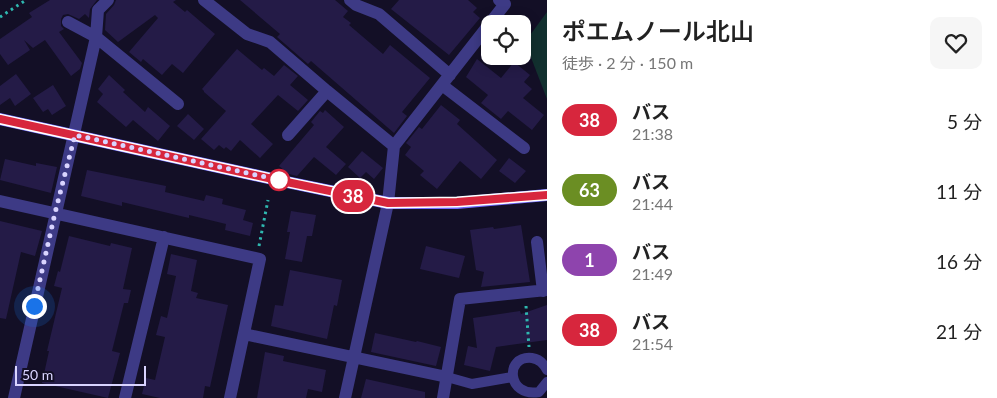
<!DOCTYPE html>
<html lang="ja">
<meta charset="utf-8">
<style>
:root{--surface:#fff;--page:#f6f6f6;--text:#222;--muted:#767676}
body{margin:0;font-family:Lato,"Noto Sans JP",sans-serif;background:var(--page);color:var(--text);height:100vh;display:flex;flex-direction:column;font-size:19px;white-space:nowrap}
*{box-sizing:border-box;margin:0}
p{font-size:16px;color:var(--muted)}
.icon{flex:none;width:28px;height:28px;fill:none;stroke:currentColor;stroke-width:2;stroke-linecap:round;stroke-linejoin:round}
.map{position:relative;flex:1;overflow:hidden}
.sheet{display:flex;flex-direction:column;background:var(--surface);width:450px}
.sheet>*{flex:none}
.badge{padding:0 10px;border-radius:16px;font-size:18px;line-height:32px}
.buttons{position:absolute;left:481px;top:15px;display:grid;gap:10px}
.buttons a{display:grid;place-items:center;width:50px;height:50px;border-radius:10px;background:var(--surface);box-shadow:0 2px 12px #0003;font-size:25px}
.scale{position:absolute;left:15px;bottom:12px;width:131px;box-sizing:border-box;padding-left:5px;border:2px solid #d9d4ff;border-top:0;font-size:14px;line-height:18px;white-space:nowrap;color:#d9d4ff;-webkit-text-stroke:4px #130f26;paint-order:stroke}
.you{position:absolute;width:25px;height:25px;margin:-12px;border:4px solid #fff;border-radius:50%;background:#1a73e8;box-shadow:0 0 0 8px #1a73e833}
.map>.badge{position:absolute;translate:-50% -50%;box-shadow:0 0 0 2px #fff}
.round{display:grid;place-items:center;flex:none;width:52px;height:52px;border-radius:10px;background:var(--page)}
.head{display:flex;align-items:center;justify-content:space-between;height:85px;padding:0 15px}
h1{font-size:24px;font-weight:600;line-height:38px}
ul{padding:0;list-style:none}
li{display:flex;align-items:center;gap:15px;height:70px;padding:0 15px}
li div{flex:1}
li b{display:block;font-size:19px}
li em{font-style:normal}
li .badge{min-width:55px;font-weight:700;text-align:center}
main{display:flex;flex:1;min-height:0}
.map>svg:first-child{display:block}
</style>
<main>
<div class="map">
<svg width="547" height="398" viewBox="0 0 547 398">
<rect width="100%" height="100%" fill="#130f26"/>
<path fill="#12302f" d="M547,12V99L525,42Z"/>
<path fill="#241b47" d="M50,0H97L90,9L89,18L85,14L79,19L68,14L63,15L61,19V26L64,29L59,32L82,63L80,69L71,76L45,40L33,48L24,40L30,50L8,65L0,54V39L32,17L29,13Z
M116,0H176L173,2L185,12L187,10L215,34L183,73L172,64L162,75L143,59L141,62L129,52L158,18L155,15L118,42L105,30L106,14L114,5Z
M240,0H335L348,11L343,17L351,23L349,25L383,54L390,45L430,78L402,112L407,116L394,133L311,61L308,64L277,37L280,34Z
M399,0H468L477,8L473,12L480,18L449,55L391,9Z
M237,49L262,70L264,68L274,76L284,65L298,76L290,85L308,100L298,111L278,95L251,124L273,144L260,158L240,140L231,151L226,147L224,149L219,145L214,150L201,139L226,111L204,92V91L202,89Z
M477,59L501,78L514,62L530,75L524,82L532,89L523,98L544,115L532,130L508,111L501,119L481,103L488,95L466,77Z
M16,74L31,94L15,106L10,98L0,105V86Z
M109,75L125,90L123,92L145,112L148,107L170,126L158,141L133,120L126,127L97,102L103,94L98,89Z
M53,85L66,106L52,115L48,109L43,112L33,98Z
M441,105L460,120L457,124L497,160L481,179L460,161L437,189L420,175L424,171L405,155L411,147L406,143L419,127L422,129Z
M325,110L344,127L326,147L346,164L336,175L314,157L297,176L289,174L279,166L314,125L311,122L320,111L323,113Z
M188,114L204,129L194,140L177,126Z
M362,151L383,168L374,179L366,172L360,178L348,167Z
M509,158L526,171L515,183L499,171Z
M5,159L36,166V163L57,167L51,193L0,180Z
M87,170L166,186L165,192L204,201L206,195L223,199L222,204L246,210L243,220L253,223L250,236L225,230L226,224L189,215V218L122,202V206L81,196Z
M291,211L316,215L312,236H307L302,262L285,259L290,232H287Z
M0,221L42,231L35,256L21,252L6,319L0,318Z
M521,225L530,282L481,287L484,272L476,270L470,230L493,227L494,229Z
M69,236L110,246L111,243L132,248L123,289L131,290L128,303H124L112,351L120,353L108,398L42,383L49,351H47L62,288L54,286L58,271L60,272Z
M426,246L465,256L459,278L420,269Z
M171,254L197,260L191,291L198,293L196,298L228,305L210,387L205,386L203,398H160L142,394L146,378L155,380L165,337L156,335L161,316L167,318L176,276L167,274Z
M290,270L342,280L337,306L334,305L327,339L271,326L275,305L283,306Z
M547,305V340L496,347L490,371L464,365L468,346L477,348L473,318L520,311L521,314Z
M375,333L416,342L417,341L441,347L436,366L371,352Z
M265,352L284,356L283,361L326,370L322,392L308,389L306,398H257Z
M366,379L425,392V398H361Z"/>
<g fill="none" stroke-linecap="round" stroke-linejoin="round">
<path stroke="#2fb8b0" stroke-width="3" stroke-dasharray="2.5 4" stroke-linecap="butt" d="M0,17L26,0
M259,246L268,200
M526,306L529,347"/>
<path stroke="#3d3a85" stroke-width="10" d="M547,370C544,364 539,359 532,358C504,355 507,398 539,392L547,382
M447,377L472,384L512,377"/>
<path stroke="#3d3a85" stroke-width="12" d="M204,0L247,34L270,42L327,91
M350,0L356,5L379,14L450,75
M68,22L96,37L178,104
M442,85L524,148
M288,135L327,91L394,146
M0,201L260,259L230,398
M537,242L543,291
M244,334L447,377
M14,398L96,37L98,10L108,0
M125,398L164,237
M345,398L388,203L394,146L505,4L499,0
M443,398L460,299L547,290"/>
<path stroke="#6f6bff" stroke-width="12" d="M0,119L277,180L388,203H457L547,195"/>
</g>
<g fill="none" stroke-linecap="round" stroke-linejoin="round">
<g stroke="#fff" stroke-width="11">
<path id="line" d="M0,119L277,180L388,203L457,202L547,195"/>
</g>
<use href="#line" stroke="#d7263d" stroke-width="8"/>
<path stroke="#d9d4ff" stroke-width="5" stroke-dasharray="0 9" d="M34,306L55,213L75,135L279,180"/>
</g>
<circle fill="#fff" stroke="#d7263d" stroke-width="2.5" cx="279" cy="180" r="10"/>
</svg>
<div class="buttons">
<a><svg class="icon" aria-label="locate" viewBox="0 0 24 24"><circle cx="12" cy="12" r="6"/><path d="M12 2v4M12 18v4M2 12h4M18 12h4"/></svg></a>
</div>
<div class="scale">50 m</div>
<div class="you" style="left:34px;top:306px"></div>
<b class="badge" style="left:353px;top:196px;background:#d7263d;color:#fff">38</b>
</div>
<section class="sheet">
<div class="head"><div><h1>ポエムノール北山</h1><p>徒歩 · 2 分 · 150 m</p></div><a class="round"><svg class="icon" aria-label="heart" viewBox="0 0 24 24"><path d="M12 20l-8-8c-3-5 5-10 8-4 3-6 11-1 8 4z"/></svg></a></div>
<ul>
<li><span class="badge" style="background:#d7263d;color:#fff">38</span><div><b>バス</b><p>21:38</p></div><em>5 分</em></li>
<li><span class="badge" style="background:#6b8e23;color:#fff">63</span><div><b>バス</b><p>21:44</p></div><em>11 分</em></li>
<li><span class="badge" style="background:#8e44ad;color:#fff">1</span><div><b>バス</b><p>21:49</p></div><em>16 分</em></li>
<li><span class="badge" style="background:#d7263d;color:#fff">38</span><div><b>バス</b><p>21:54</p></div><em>21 分</em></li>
</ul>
</section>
</main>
